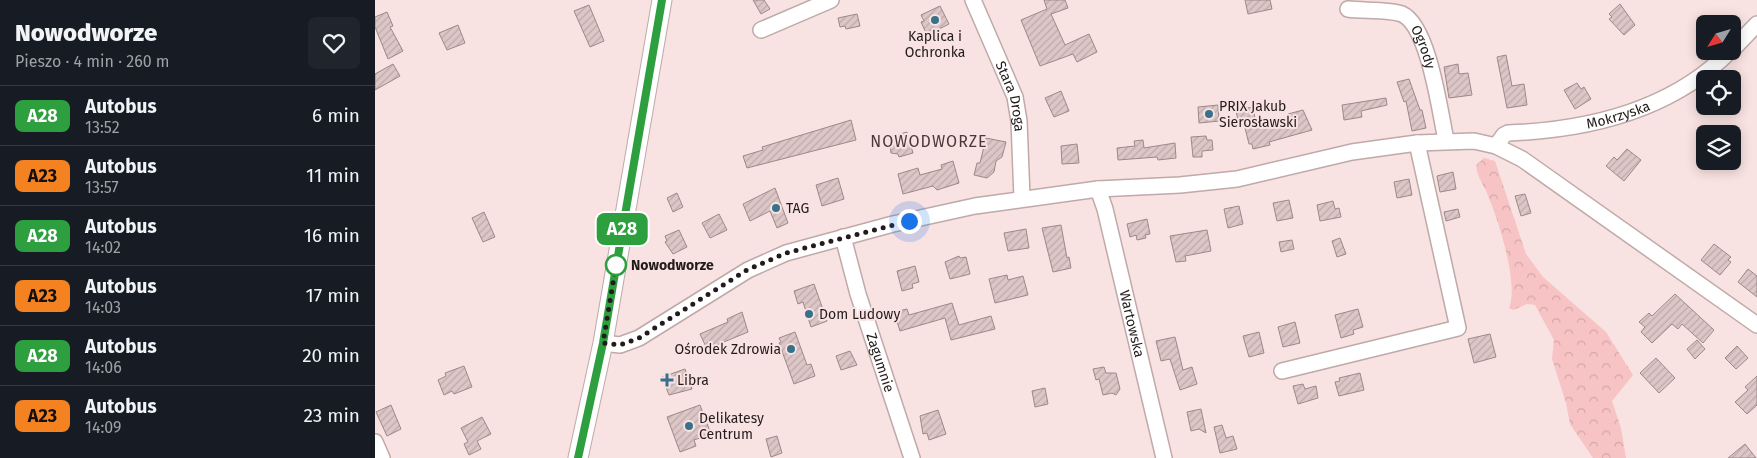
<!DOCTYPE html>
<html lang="pl">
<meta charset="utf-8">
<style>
:root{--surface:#171b24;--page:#20242c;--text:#f1f3f6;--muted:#9ea1a6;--line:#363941}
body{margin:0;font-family:"Fira Sans",sans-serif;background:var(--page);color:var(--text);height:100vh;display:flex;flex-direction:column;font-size:19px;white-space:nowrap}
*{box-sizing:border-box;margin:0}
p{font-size:16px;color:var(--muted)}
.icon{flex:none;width:28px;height:28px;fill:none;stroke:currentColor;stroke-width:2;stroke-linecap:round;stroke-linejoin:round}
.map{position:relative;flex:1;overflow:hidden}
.sheet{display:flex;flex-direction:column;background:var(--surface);width:375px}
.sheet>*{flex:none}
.badge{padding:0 10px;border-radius:8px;font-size:18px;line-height:32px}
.needle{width:32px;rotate:233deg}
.controls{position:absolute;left:1321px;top:15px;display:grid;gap:10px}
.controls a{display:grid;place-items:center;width:45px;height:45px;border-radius:8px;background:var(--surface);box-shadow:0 2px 12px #0003;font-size:25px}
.you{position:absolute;width:25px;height:25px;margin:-12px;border:4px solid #fff;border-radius:50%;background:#1a73e8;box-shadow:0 0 0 8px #1a73e833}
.map>.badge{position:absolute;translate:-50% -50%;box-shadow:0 0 0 2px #fff}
.round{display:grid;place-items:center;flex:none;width:52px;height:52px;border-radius:8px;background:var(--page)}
.overview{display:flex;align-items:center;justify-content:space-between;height:85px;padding:0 15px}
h1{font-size:24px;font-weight:800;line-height:38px}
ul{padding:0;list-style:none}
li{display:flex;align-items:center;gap:15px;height:60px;padding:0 15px;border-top:1px solid var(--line)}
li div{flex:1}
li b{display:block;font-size:19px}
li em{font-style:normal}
li .badge{min-width:55px;font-weight:700;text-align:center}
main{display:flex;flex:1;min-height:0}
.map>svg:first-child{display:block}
</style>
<main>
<section class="sheet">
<div class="overview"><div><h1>Nowodworze</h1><p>Pieszo · 4 min · 260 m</p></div><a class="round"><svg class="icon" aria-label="heart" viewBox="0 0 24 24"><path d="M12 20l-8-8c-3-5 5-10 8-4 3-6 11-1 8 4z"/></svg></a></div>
<ul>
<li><span class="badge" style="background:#2d9f3f;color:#fff">A28</span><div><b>Autobus</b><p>13:52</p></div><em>6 min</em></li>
<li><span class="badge" style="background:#f58220;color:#111">A23</span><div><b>Autobus</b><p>13:57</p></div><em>11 min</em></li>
<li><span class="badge" style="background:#2d9f3f;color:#fff">A28</span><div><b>Autobus</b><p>14:02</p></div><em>16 min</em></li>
<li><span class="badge" style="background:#f58220;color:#111">A23</span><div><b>Autobus</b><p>14:03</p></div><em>17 min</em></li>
<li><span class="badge" style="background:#2d9f3f;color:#fff">A28</span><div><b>Autobus</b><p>14:06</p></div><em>20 min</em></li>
<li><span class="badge" style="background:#f58220;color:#111">A23</span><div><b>Autobus</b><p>14:09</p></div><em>23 min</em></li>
</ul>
</section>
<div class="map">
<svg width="1382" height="458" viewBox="0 0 1382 458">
<defs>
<pattern id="forest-crowns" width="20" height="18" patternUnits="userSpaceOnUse" patternTransform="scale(1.25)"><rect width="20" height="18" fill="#f7c3c4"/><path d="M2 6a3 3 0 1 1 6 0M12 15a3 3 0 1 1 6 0" fill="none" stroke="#d3a7a8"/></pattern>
<pattern id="building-hatch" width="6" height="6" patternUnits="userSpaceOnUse" patternTransform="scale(1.25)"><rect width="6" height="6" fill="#ddc6c6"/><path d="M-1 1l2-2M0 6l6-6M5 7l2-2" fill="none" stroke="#bdaaaa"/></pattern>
</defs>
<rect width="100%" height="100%" fill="#f9e2e2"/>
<path fill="url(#forest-crowns)" d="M1109,158L1120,161L1151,254L1168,277L1231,332L1258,375L1237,401L1246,428L1251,458H1218L1195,424L1191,403L1177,359L1179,340L1160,305L1152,304L1138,310L1134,308C1144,285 1124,222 1114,198C1110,186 1102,178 1101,165Z"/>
<path fill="url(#building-hatch)" stroke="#9d8888" d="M378,0H389L395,9L386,14Z
M669,0H690L693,8L676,14L690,45L714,34L722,52L702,62L698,54L665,66L646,20L672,9Z
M870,0H895L897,9L873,14Z
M1245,4L1260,25L1249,35L1234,19L1237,17L1234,14Z
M214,5L229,41L215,47L199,11Z
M565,6L574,24L552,35L546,22L549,21L546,15Z
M12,12L18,26L15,27L28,51L13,59L0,27V17Z
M482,14L485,26L471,29L470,26L465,27L463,18Z
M83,25L90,43L72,50L64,33Z
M1131,55L1137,86L1149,84L1152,105L1132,108L1122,57Z
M18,64L25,76L0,90V74Z
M1083,64L1084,74L1093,73L1097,95L1074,98L1069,67Z
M1034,79L1045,110H1047L1051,128L1037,131L1031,101L1029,102L1022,82Z
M1202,83L1206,89L1209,87L1216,99L1200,109L1189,90Z
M686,91L694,111L679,117L670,98Z
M1011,98L1012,105L986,111L987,117L969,120L967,105Z
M843,105L844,121L824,123L823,107Z
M878,107L881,124L889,122L890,125L915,119L913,114L928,110L937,130L894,142L895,145L878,149L877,144H874L868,120L863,121L861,110Z
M476,120L481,140L372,168L368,156L388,150L387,147Z
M532,132L538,153L524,157L523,154L516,153L514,137Z
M831,136L832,140H837L838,150L827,151V157H818L816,137Z
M611,138L631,142L627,157L621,161L619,172L612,178L599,175L602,163H605Z
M768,140L769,148L800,143L801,158L783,160L782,157L743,160L742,148L760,146L759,141Z
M702,144L704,163L687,164L686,146Z
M1252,149L1266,160L1249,181L1231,166L1239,157L1242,160Z
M578,161L584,183L562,190L558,186L528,194L523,174L543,168L545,175L567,169L566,165Z
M1078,172L1081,189L1065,192L1062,176Z
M463,178L469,199L447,206L441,185Z
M1034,179L1037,195L1022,198L1019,182Z
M400,188L413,223L402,228L395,211L375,221L368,204Z
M302,193L308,207L298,212L292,198Z
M1150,194L1156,213L1146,216L1140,196Z
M914,200L918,218L902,221L898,203Z
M958,201L960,209L964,208L966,217L945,221L942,205Z
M864,206L868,224L853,228L849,209Z
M1083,209L1085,217L1071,221L1069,212Z
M109,212L120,237L108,242L97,218Z
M344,214L352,230L335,238L327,223Z
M772,219L775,234L770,235L771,238L762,240L761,235L755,237L752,224Z
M686,225L692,258L694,257L696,268L678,272L667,228Z
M651,229L654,248L633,251L629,233Z
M304,230L312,247L298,254L290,242L292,241L290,236Z
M832,230L836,251L810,256L811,261L801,262L795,236Z
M965,238L971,254L962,257L957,241Z
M917,240L919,249L906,252L904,242Z
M1339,244L1356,257L1353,260L1356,262L1345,275L1326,260Z
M584,256L585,258L591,257L595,274L575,279L570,262Z
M540,266L544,282L537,284L538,288L527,291L522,271Z
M1373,269L1382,276V297L1363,282Z
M632,275L633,280L648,276L653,295L620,303L614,279Z
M439,284L452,321L436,327L428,302L423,304L419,291Z
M1300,294L1339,330L1328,343L1307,324L1303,329L1297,324L1277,343L1266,332L1270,327L1264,322L1274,313L1277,316Z
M577,303L584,325L616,316L620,329L576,340L570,318L525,331L519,312L532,309L534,315Z
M983,309L988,327L978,330L979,334L966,338L960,315Z
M367,312L373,332L332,349L325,334L353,322L352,319Z
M920,322L925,343L908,347L903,327Z
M420,332L432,365L436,364L440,376L419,384L404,343L406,342L404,338Z
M884,332L889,353L874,357L868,336Z
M1115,334L1121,357L1099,363L1093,339Z
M800,337L808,370L817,367L822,384L805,390L795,359L786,361L781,341Z
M1322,340L1330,349L1320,359L1312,349Z
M1362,346L1373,358L1361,369L1350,358Z
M475,351L482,365L466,370L461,356Z
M1281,358L1300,378L1284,393L1265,373Z
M89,366L97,387L79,394L77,391L69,395L63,380L71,376L70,373Z
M729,367L731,373H741L745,389L741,395L737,393L728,395L724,379L721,380L718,369Z
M310,369L317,389L294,395L287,377Z
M985,373L989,390L964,396L960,382L965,381L964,378Z
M1382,376V405L1372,414L1360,402L1373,390L1370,387Z
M928,384L930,389L941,386L943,398L923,404L918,386Z
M670,388L673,404L660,407L657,391Z
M16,405L26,429L12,436L1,412Z
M325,405L336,434L319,440L321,446L305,452L292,417Z
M826,409L831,433L824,429L816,431L812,412Z
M563,410L571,434L554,440L552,433L548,434L545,416Z
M107,417L116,434L102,441L106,449L94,455L89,444L93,442L86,428Z
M847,425L851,438L858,436L862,449L845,453L839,427Z
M402,436L407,453L396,457L391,439Z
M1370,444L1381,458H1353Z"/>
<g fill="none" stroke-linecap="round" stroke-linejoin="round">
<g stroke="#bfa9a9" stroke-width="18">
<g id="minor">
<path id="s1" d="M598,0L640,97L644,121L647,198"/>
<path id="s2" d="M973,9C987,11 1014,9 1027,14C1054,26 1065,113 1071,140"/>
<path d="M386,30L456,0"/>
<path d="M1358,49L1382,24"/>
<path id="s3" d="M1121,146L1129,135L1133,133C1214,130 1297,110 1355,51"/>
<path id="s4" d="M723,189L730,209L789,458"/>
<path id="s5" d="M468,237L483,294L537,458"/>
<path d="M228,343L245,345L264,338L373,270L411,253L518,224L600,206L723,189L805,185L862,179L977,152L1042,143L1099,141L1121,146L1147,159L1382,325"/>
<path d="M907,371L1083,328L1042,143"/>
<path d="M0,442L7,458"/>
</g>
</g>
<g stroke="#bfa9a9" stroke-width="21">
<path id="major" d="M203,458L228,343L287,0"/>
</g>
<use href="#minor" stroke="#fff" stroke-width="15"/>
<use href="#major" stroke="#fff" stroke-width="19"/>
</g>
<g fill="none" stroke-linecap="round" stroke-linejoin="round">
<g stroke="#fff" stroke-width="11">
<path id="line" d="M203,458L228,343L287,0"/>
</g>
<use href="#line" stroke="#2d9f3f" stroke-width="8"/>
<path stroke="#231b1b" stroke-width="5" stroke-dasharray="0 9" d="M241,265L228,343L245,345L264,338L372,270L411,253L534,221"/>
</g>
<g fill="#37718a" stroke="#f9e2e2" stroke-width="2">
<circle cx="560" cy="20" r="5"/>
<circle cx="834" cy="114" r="5"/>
<circle cx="401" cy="208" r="5"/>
<circle cx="434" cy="314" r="5"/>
<circle cx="416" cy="349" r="5"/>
<path d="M289.5 372.5h5v5h5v5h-5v5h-5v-5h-5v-5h5z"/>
<circle cx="314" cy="426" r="5"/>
</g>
<circle fill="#fff" stroke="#2d9f3f" stroke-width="2.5" cx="241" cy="265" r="10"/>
<g text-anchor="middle" stroke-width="4" stroke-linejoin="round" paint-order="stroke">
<g font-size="14" fill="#231b1b" stroke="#f9e2e2" text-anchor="start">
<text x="560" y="41" text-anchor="middle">Kaplica i<tspan x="560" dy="16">Ochronka</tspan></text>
<text x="844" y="111">PRIX Jakub<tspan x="844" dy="16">Sierosławski</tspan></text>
<text x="411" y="213">TAG</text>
<text x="444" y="319">Dom Ludowy</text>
<text x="406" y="354" text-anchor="end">Ośrodek Zdrowia</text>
<text x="302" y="385">Libra</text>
<text x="324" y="423">Delikatesy<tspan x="324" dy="16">Centrum</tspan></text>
</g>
<g font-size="14" fill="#231b1b" stroke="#f9e2e2">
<text dy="5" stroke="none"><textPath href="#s2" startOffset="95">Ogrody</textPath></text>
<text dy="5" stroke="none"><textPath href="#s1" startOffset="104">Stara Droga</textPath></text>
<text dy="5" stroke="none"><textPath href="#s3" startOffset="130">Mokrzyska</textPath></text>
<text dy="5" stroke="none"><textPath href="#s4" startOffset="139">Wartowska</textPath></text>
<text dy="5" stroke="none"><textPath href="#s5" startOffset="131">Zagumnie</textPath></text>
</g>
<g font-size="14" font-weight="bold" fill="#231b1b" stroke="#f9e2e2" text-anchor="start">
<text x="256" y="270">Nowodworze</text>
</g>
<g font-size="16" letter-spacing="1" fill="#4b3939" stroke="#f9e2e2">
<text x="554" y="147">NOWODWORZE</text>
</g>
</g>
</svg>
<div class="controls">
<a><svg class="needle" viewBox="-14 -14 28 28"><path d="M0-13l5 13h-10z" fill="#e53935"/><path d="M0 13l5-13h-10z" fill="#9ea1a6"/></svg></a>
<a><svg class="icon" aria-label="locate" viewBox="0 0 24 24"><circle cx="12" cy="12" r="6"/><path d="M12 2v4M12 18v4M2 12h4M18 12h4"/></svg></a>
<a><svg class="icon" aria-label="layers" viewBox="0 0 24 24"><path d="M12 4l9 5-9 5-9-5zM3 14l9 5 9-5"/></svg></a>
</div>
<div class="you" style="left:534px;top:221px"></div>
<b class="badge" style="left:247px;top:229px;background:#2d9f3f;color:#fff">A28</b>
</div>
</main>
